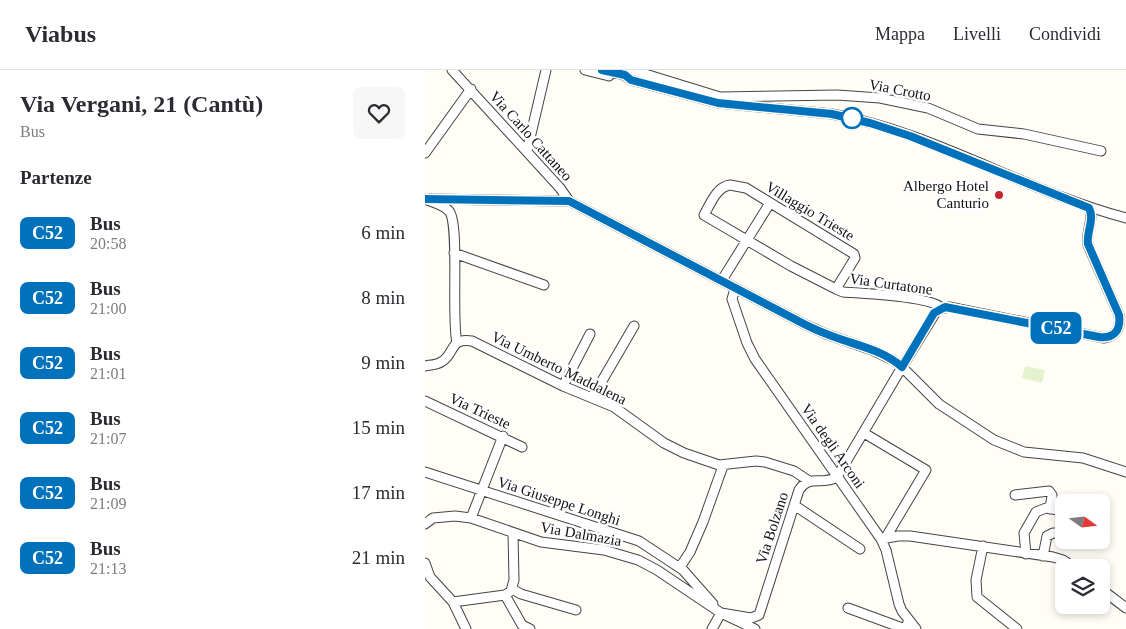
<!DOCTYPE html>
<html lang="it">
<meta charset="utf-8">
<style>
:root{--surface:#fff;--page:#f7f7f7;--text:#2b2b33;--muted:#7c7c81;--line:#e1e1e2}
body{margin:0;font-family:"Times New Roman",serif;background:var(--page);color:var(--text);height:100vh;display:flex;flex-direction:column;font-size:19px;white-space:nowrap}
*{box-sizing:border-box;margin:0}
p{font-size:16px;color:var(--muted)}
.icon{flex:none;width:28px;height:28px;fill:none;stroke:currentColor;stroke-width:2;stroke-linecap:round;stroke-linejoin:round}
.map{position:relative;flex:1;overflow:hidden}
.side{display:flex;flex-direction:column;background:var(--surface);width:425px}
.side>*{flex:none}
.badge{padding:0 10px;border-radius:8px;font-size:18px;line-height:32px}
.needle{width:32px;rotate:105deg}
.controls{position:absolute;left:630px;top:424px;display:grid;gap:10px}
.controls a{display:grid;place-items:center;width:55px;height:55px;border-radius:8px;background:var(--surface);box-shadow:0 2px 8px #0003;font-size:25px}
.map>.badge{position:absolute;translate:-50% -50%;box-shadow:0 0 0 2px #fff}
h2{padding:0 20px;font-size:19px;line-height:45px}
.round{display:grid;place-items:center;flex:none;width:52px;height:52px;border-radius:8px;background:var(--page)}
.headline{display:flex;align-items:center;justify-content:space-between;height:85px;padding:0 20px}
h1{font-size:24px;font-weight:700;line-height:38px}
ul{padding:0;list-style:none}
li{display:flex;align-items:center;gap:15px;height:65px;padding:0 20px}
li div{flex:1}
li b{display:block;font-size:19px}
li em{font-style:normal}
li .badge{min-width:55px;font-weight:700;text-align:center}
header{display:flex;align-items:center;gap:30px;box-sizing:border-box;height:70px;padding:0 25px;background:var(--surface);border-bottom:1px solid var(--line)}
header strong{font-size:24px}
nav{display:flex;gap:28px;margin-inline-start:auto;font-size:18px}
main{display:flex;flex:1;min-height:0}
.map>svg:first-child{display:block}
</style>
<header>
<strong>Viabus</strong>
<nav><a>Mappa</a><a>Livelli</a><a>Condividi</a></nav>
</header>
<main>
<section class="side">
<div class="headline"><div><h1>Via Vergani, 21 (Cantù)</h1><p>Bus</p></div><a class="round"><svg class="icon" aria-label="heart" viewBox="0 0 24 24"><path d="M12 20l-8-8c-3-5 5-10 8-4 3-6 11-1 8 4z"/></svg></a></div>
<h2>Partenze</h2>
<ul>
<li><span class="badge" style="background:#0072bc;color:#fff">C52</span><div><b>Bus</b><p>20:58</p></div><em>6 min</em></li>
<li><span class="badge" style="background:#0072bc;color:#fff">C52</span><div><b>Bus</b><p>21:00</p></div><em>8 min</em></li>
<li><span class="badge" style="background:#0072bc;color:#fff">C52</span><div><b>Bus</b><p>21:01</p></div><em>9 min</em></li>
<li><span class="badge" style="background:#0072bc;color:#fff">C52</span><div><b>Bus</b><p>21:07</p></div><em>15 min</em></li>
<li><span class="badge" style="background:#0072bc;color:#fff">C52</span><div><b>Bus</b><p>21:09</p></div><em>17 min</em></li>
<li><span class="badge" style="background:#0072bc;color:#fff">C52</span><div><b>Bus</b><p>21:13</p></div><em>21 min</em></li>
</ul>
</section>
<div class="map">
<svg width="701" height="559" viewBox="0 0 701 559">
<rect width="100%" height="100%" fill="#fffdf5"/>
<path fill="#e6f2cf" d="M600,296L620,300L617,313L597,308Z"/>
<g fill="none" stroke-linecap="round" stroke-linejoin="round">
<g stroke="#444" stroke-width="11">
<path id="minor" d="M27,0L135,118L144,131L381,255L401,264L447,280L468,290L477,297L514,334L569,370L599,382L658,388L701,402
M160,0L184,6
M177,0L199,5L206,10L293,33L407,44C508,62 602,122 701,148
M207,0L295,27L412,25L455,28L503,38L553,59L599,64L676,81
M102,81L121,0
M0,83L46,19
M305,115L321,118L429,184L430,188L411,219L366,196L279,145C285,135 291,117 305,115Z
M0,129C7,132 19,135 24,141C35,153 26,248 32,273
M4,129L144,131
M29,183L119,215
M297,210L345,133
M310,219L307,229L322,273L330,289L456,469L461,480L474,534L477,541L491,559
M411,219L418,222C437,223 505,226 517,238
M0,296C5,295 12,295 16,292C30,285 24,267 47,271L138,316L189,337L239,373L259,383L294,395L331,391L340,392L369,401L384,411
M138,316L165,264
M167,328L209,256
M0,331L97,377
M439,363L501,400L461,467
M0,402L214,471L258,500L288,534
M590,425L624,421L627,425L625,439
M369,435L435,479
M46,448L78,366
M0,454L8,448L30,446L46,448L116,472L179,480L213,490L232,500L296,543L330,559
M456,469L473,466H485L628,487L638,490L650,498
M558,476L551,510L552,527L592,559
M601,484L599,463L611,442L621,438L639,441
M618,486L622,466L628,463H639
M0,493L5,507L28,532L41,559
M255,497L265,482L278,452L298,396
M87,519L96,524L151,540
M676,519L701,538
M80,525L97,555L105,559
M28,532L80,525L86,521L89,510L88,463
M423,538L480,559L484,550
M296,543L326,548L334,545L374,420C384,404 397,416 412,407L477,297L512,240L524,237L679,268C692,266 696,257 694,245L663,175C660,162 670,150 664,138
M287,559L296,543"/>
</g>
<use href="#minor" stroke="#fff" stroke-width="9"/>
</g>
<g fill="none" stroke-linecap="round" stroke-linejoin="round">
<g stroke="#fff" stroke-width="11">
<path id="line" d="M0,129L144,131L381,255C393,261 406,266 418,270C439,277 460,282 477,297L509,243L520,237L674,267C690,269 696,259 694,245L663,174C661,162 670,150 664,138L485,66L445,53L407,44L293,33L206,10L200,5L177,0"/>
</g>
<use href="#line" stroke="#0072bc" stroke-width="8"/>
</g>
<circle fill="#fff" stroke="#0072bc" stroke-width="2.5" cx="427" cy="48" r="10"/>
<circle fill="#c4262e" stroke="#fff" stroke-width="2" cx="574" cy="125" r="5"/>
<g text-anchor="middle" stroke-width="5" stroke-linejoin="round" paint-order="stroke">
<g font-size="15" fill="#111" stroke="#fff">
<text transform="translate(475 20) rotate(11)" y="5">Via Crotto</text>
<text transform="translate(106 66) rotate(48)" y="5">Via Carlo Cattaneo</text>
<text transform="translate(385 141) rotate(31)" y="5">Villaggio Trieste</text>
<text transform="translate(466 214) rotate(8)" y="5">Via Curtatone</text>
<text transform="translate(134 298) rotate(26)" y="5">Via Umberto Maddalena</text>
<text transform="translate(55 341) rotate(25)" y="5">Via Trieste</text>
<text transform="translate(408 376) rotate(55)" y="5">Via degli Arconi</text>
<text transform="translate(134 431) rotate(18)" y="5">Via Giuseppe Longhi</text>
<text transform="translate(347 458) rotate(-72)" y="5">Via Bolzano</text>
<text transform="translate(156 464) rotate(10)" y="5">Via Dalmazia</text>
</g>
<g font-size="15" fill="#111" stroke="#fff" text-anchor="end">
<text x="564" y="121">Albergo Hotel<tspan x="564" dy="17">Canturio</tspan></text>
</g>
</g>
</svg>
<div class="controls">
<a><svg class="needle" viewBox="-14 -14 28 28"><path d="M0-13l5 13h-10z" fill="#e53935"/><path d="M0 13l5-13h-10z" fill="#7c7c81"/></svg></a>
<a><svg class="icon" aria-label="layers" viewBox="0 0 24 24"><path d="M12 4l9 5-9 5-9-5zM3 14l9 5 9-5"/></svg></a>
</div>
<b class="badge" style="left:631px;top:258px;background:#0072bc;color:#fff">C52</b>
</div>
</main>
